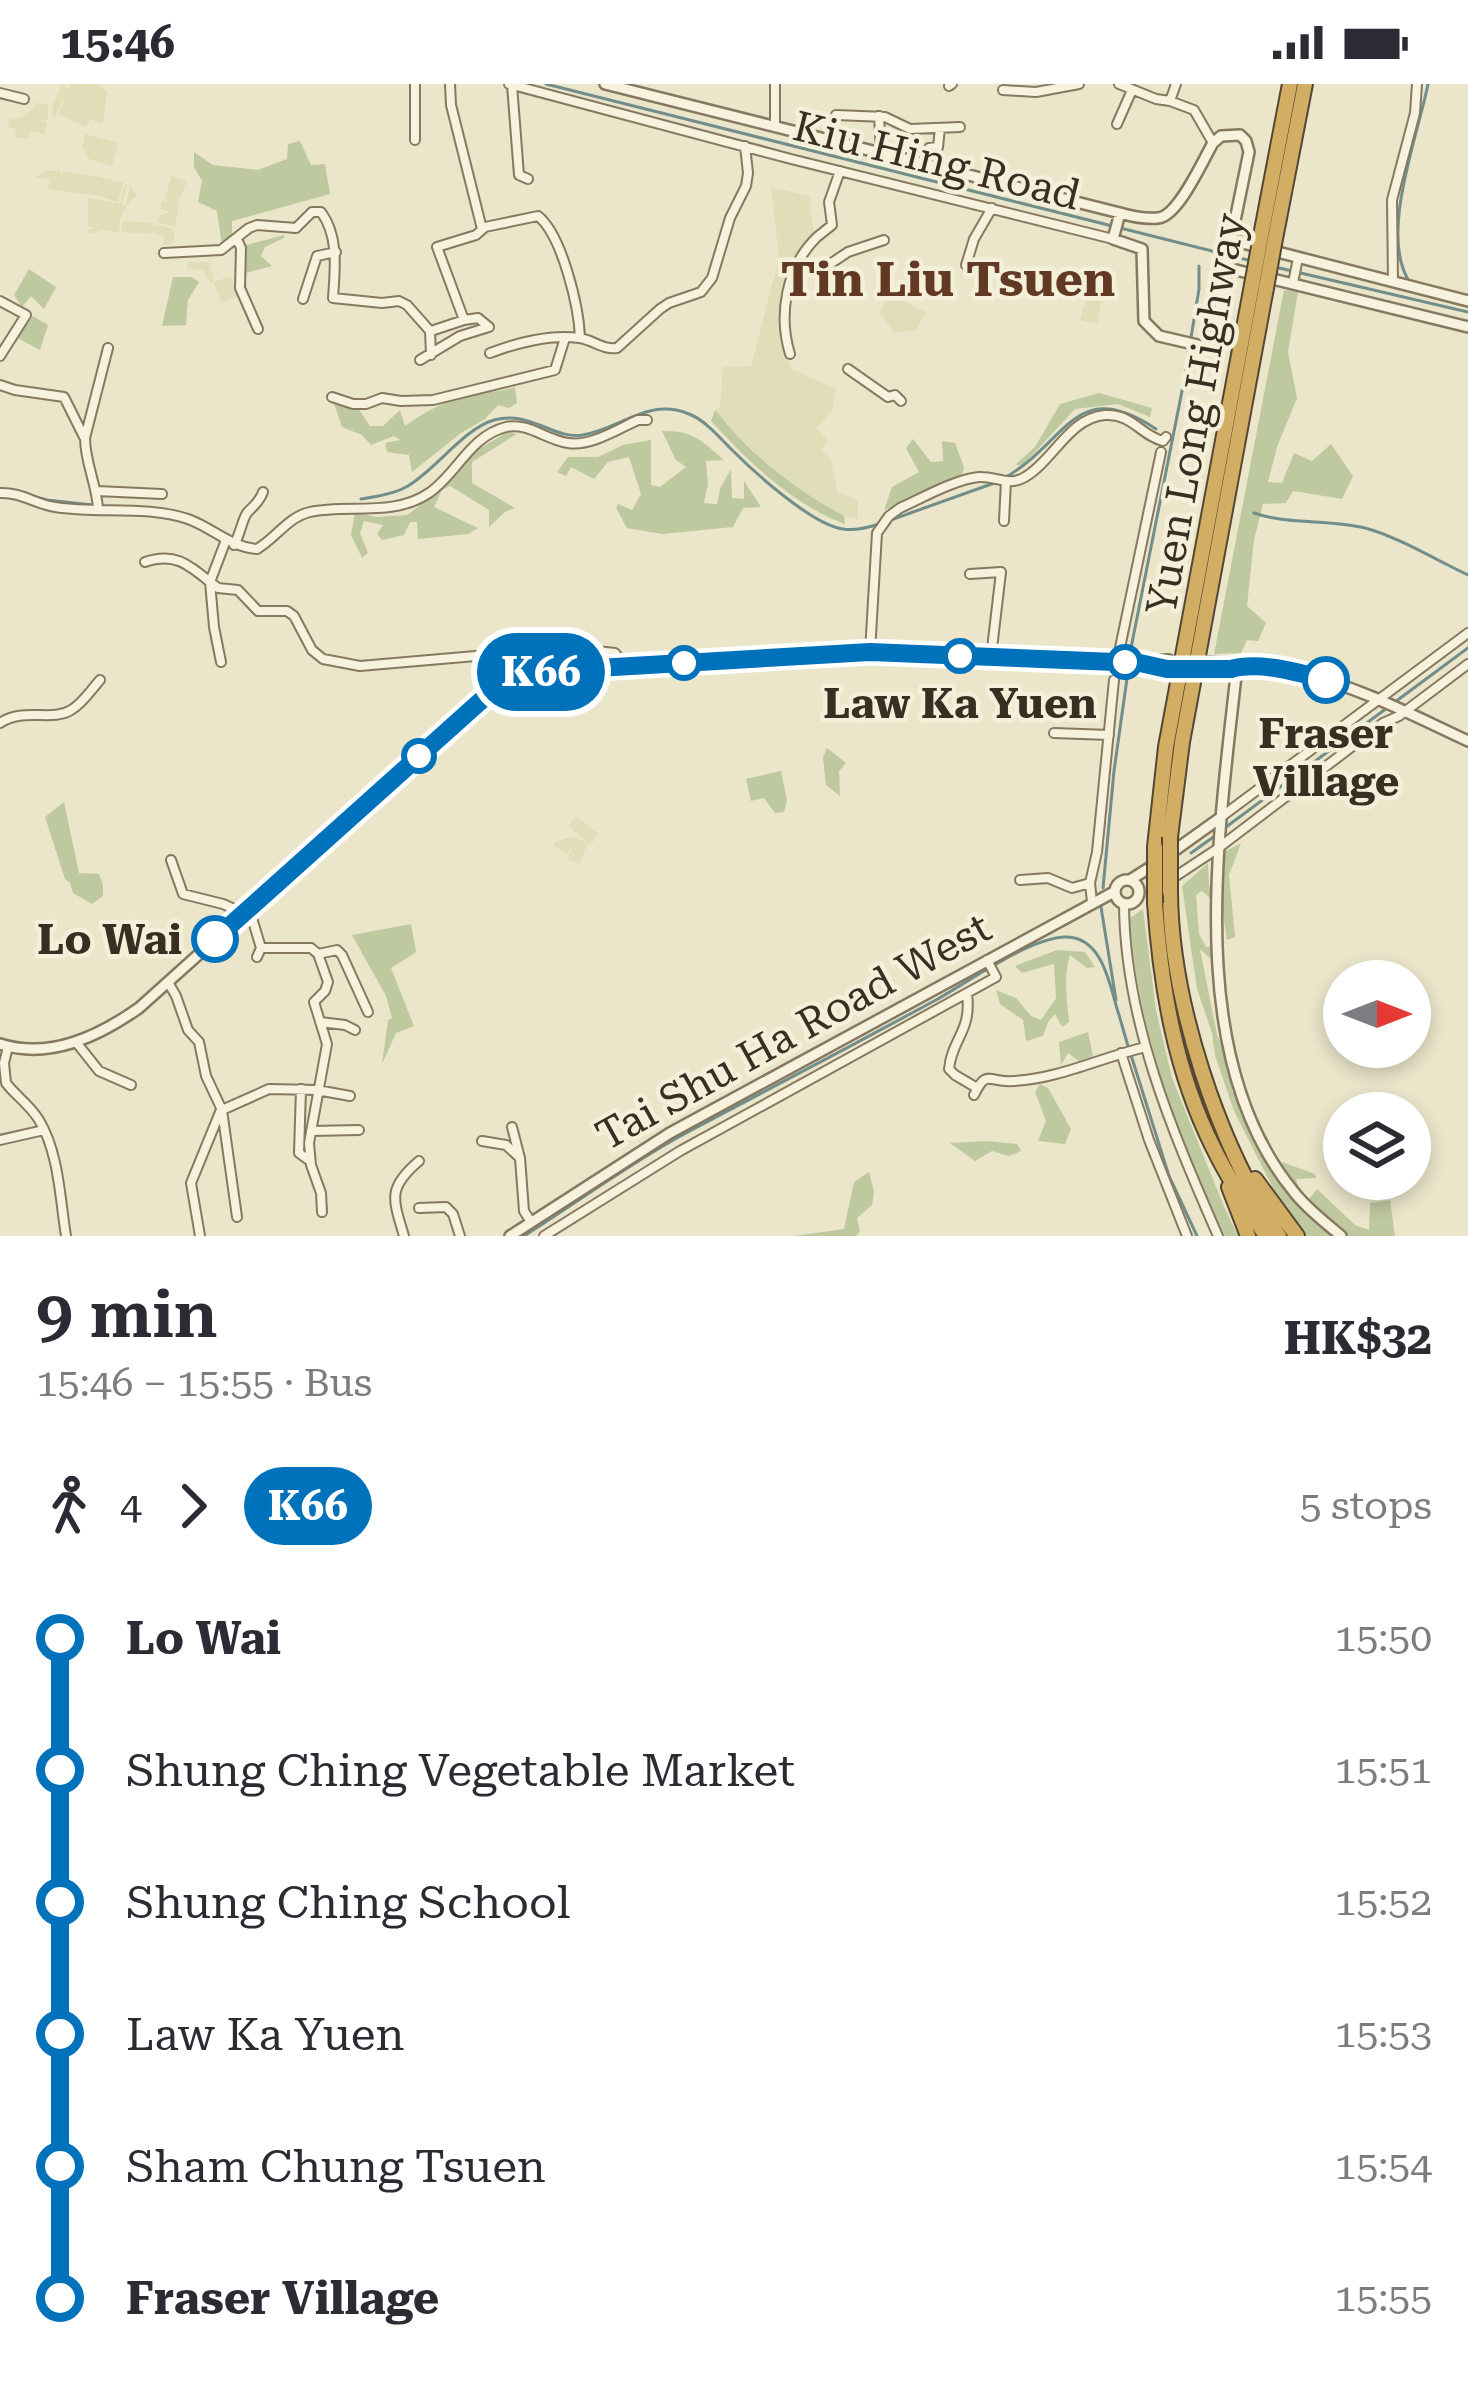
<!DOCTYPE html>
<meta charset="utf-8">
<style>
:root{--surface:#fff;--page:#f2f2f3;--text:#2b2b33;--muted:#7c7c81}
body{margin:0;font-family:"Roboto Serif",serif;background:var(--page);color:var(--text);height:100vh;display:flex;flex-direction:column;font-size:45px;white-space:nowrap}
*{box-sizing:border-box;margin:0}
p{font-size:39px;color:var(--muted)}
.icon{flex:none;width:66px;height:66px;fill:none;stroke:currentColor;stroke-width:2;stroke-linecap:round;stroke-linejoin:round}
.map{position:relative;height:1152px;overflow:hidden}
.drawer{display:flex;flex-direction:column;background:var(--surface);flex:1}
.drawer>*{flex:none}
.badge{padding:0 24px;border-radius:39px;font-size:42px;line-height:78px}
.needle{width:78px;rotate:90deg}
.tools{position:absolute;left:1323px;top:876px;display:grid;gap:24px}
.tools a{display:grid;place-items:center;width:108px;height:108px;border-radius:50%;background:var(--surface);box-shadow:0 6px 18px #0003;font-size:60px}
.map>.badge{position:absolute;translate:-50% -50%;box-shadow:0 0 0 6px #fff}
.legs{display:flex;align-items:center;gap:18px;height:132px;padding:0 36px;font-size:39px}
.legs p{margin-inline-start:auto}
.headline{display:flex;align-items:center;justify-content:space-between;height:204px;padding:0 36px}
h1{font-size:66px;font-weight:600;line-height:90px}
ul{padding:0 36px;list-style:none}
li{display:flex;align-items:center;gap:42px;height:132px;font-size:45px}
li i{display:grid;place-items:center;width:18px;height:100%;margin:0 15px;background:currentColor}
li i::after{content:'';width:30px;height:30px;margin:-15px;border:9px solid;border-radius:50%;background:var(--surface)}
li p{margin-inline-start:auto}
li:first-child i{background:linear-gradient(#0000 50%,currentColor 0)}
li:last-child i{background:linear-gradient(currentColor 50%,#0000 0)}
.status{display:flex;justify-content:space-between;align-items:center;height:84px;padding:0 60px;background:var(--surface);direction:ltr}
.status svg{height:33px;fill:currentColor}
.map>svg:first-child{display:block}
</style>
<div class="status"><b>15:46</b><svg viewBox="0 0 49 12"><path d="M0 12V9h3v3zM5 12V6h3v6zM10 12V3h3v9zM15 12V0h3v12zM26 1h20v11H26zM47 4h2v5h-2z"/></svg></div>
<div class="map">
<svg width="1468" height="1152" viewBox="0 0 1468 1152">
<rect width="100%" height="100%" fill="#ebe5ca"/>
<path fill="#e0deb8" d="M71,0H96L107,7L103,40L91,35L86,43L59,30L66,9L55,33L52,32L53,21L62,1L68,5Z
M34,19L48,21V36H40L47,38L45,50L31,47L29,55L14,53L16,45L8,43L9,36L19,34L33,25Z
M85,50L118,59L112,82L89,75L82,63Z
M47,87H61V96L63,88L89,91V97L91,91L113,96V101L115,96L123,99L118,118L99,112L48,105L50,95L35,93Z
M171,92L187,97L180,114L175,143L157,138L161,131L170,128L160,125L162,117L170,118L165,116Z
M125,100H127L122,121H126L130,102L137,111L126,122L120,135L119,149L105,146L88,150L89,145H98L88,142V113L120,120Z
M771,103L809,112L814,151L786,200L780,229L781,250L791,285L836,305L832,327L817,344L828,356L821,367L831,375L837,408L858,416V435L844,432L813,416L783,394L729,344L715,326L720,322L723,283L751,282L779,174Z
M123,137L153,139L152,143L154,140L175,146L173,160L163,161L165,153L156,150V146L153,150L121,148Z
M187,178H210L214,198L231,192L238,213L221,219L214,199H210L204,187L187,184Z
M1093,191L1106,197L1097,240L1080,236Z
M890,210L927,229L918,241V246L894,249L880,228Z
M576,732L599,750L591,760L588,759L579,780L567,775L573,761L567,769L553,762L554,758L571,753L588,758L568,742Z"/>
<path fill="#bfc99f" d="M300,57L311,81L325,80L330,110L232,137V155L222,162L217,127L198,118L202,97L194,83V68L213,81L258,86L287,75L288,60Z
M284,151V154L265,163L261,172L272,182L246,189L247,161Z
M29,185L56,203L44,225L31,212L22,223L14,211Z
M173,193H192L199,198L188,216L186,241L162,242Z
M1284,206L1298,208L1288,268L1297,314L1277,363L1268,398L1282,399L1294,369L1312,377L1331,360L1353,392L1342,415L1293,407L1286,419L1263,420L1254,456L1247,522L1266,539L1258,557L1247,556L1241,569L1214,570Z
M33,232L48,241L40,266L18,254Z
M515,303L517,319L509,324L498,321L485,335L461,349L412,388L409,371L387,368L385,359L400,356L394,352L371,361L362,351L342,343L334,319L358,324L370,342H383L400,326L405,342C423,329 444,317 467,312C482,308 499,308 515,303Z
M1099,309L1152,324L1150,333L1118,320L1075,325L1023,381H1015L1035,363L1060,320Z
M715,326C750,370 795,406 844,432L845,440C791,420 749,378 711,337Z
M662,347C693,346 702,357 724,376L706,377L708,400L704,419L717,420L720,405L731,385L732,414L744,415V397L761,423L743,424L733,443L662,450L627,444L616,424L618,420L632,426L641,410L629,373L608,378L594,395L571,383L566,392L557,388L568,373H598L623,361L651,356V401L660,403L686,383L676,376Z
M507,348L517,350L472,378V399L515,424L505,428L489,443V426L450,402L442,406L434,423L478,444L468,450L418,455L417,438H410L404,451L382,456L377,450L383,441L364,437L360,449L368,469L362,474L351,451L355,429L377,433L407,431L427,416L474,368Z
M913,355L931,378L943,377L942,357L955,359L964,383L960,400L884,426L892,403L919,388L906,364Z
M827,664L846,679L839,687L840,712L826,701L823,673Z
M781,687L787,716L784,728L775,729L764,714L751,717L746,695Z
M64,718L79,789L99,790L103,801V812L92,820L73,809L70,799L65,795L45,733Z
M1241,759L1229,791L1235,853L1227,856L1222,824L1202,807L1196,811L1199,850L1206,863L1218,862L1220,871L1211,875L1200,865L1217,951L1227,972L1232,1006L1267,1072L1284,1085L1282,1078L1315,1090L1316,1094L1296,1095L1300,1108L1309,1115L1317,1105L1355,1141L1369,1146L1370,1119L1390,1116L1395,1152H1305L1271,1106L1273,1104L1234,1027L1215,971L1212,949L1197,905L1182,802L1208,779L1209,803L1220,797L1222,769Z
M1143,825L1156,926L1172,994L1223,1120L1238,1152H1225C1178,1052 1137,946 1130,834Z
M411,840L416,868L391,884L414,942L396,949L382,980L388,936L392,934L386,912L352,851Z
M1057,866L1085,868L1095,883L1087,884L1070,871C1063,892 1067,916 1069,938L1062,943L1055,930L1048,938L1043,952L1026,957L1023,936L1000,920L996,906L1016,914L1031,932L1041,936L1056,914L1054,880L1022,889L1015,882Z
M1088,948L1093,972L1079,977L1068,969L1061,981L1059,958Z
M1040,1000L1048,1004L1071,1045L1065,1060L1038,1057L1046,1037L1035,1008Z
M986,1057L1017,1060L1021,1067L1009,1072L992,1067L975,1077L950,1059Z
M869,1088L874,1108L872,1121L857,1134L860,1147L856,1152H794L844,1145L854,1098Z"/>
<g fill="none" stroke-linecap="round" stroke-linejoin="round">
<path stroke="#718e8a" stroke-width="3" d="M546,0L1248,176
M1275,183L1468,228
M1409,197C1379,150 1418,52 1428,0
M1006,393C1068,357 1076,291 1156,345
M8,406L47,416L92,421
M361,415C375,413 394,410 406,403C434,388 463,345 494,336C530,326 554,356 583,351C620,345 649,313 689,330C705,336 719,353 731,365C753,387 812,441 843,445C855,447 867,444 879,440
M1254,429C1289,441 1329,435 1365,444C1396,452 1438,477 1468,491
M888,437L997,398
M1395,618L1468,564
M1226,743L1387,624
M1191,769L1219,749
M1103,804L1114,687L1132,559L1183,302L1199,205V182
M1101,823L1116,916
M1119,931L1128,962
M1131,971L1169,1092L1197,1152
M524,1152C578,1118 630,1079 686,1049C770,1005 853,961 936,916C968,898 1032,852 1067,853C1104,854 1110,904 1119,931"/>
<g stroke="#877960" stroke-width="12">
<path id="minor" d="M415,0V56
M450,0L451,21L482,145
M509,0L791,75L1113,155
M1119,0L1156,15L1170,17L1194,26L1213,59
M512,1L519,91L528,95
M949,2L952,0
M1003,6L1036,8L1079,0
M0,9L24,15
M1170,17L1176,0
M836,31L885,33L910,45L960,43
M879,32L881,68
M1117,40L1132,6
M775,42V0
M924,79L929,64L938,63L940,44
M237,155L241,164L240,204L258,245
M164,169L221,166L249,144L257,141L296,144L312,128H321C339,152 335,185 333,214L382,219L399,217L407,221L430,247L431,271
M966,181L974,155L992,124
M797,188L827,182L848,168L884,156
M1393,197L1392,116L1415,29L1417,0
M1293,199L1298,174
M303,215L317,172L336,168
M0,217L26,231L0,272
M464,236L437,163L476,151L485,143L538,132C562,151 579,223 580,254
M490,269C516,259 551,250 579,254C594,256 602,266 617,264L660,225L669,219L701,208L712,194L730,134L746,102L748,89L745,62
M790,270C778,231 786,183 817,153C822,149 827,145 832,141L829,118L840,87
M420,276L460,252L489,243L478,234L464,236L431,247
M848,285L888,313L895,311L901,317
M0,301L15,306L64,313L84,353
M332,313L353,320H366L382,314L401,317L433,316L555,286L565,254
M97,407L162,410
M0,409C21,408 35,420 55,423C98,430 146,421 188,435C213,444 230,463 257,465C276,454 288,433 310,428C348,420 394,433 429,409C457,390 470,352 506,343C528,338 546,356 568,359C590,363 618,345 638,336H647
M98,425C97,401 85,379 85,354L108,264
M1004,437L1006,397
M226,456L210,498L218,504L238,506L258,527H287L294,532L312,566L323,575L360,582L487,571L511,572L546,566H587L615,569L624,581
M234,461C240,451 242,436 247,429C254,421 259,419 263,408
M145,478C174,468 188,480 210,498L214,543L221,578
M970,490L1001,488L991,573
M870,568L877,449L889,432L900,424C922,414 956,395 979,393C996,392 1009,403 1025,393C1054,376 1069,334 1105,331C1132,329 1141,352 1163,357L1166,353
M1117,578L1161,368
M0,639C23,623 52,638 71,626C82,620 91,606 100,596
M1054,649L1109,651
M1221,733L1468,549
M171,776L183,810L223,820L243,829
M1020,796L1048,794L1072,804L1090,799
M1170,796L1217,765L1383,639L1399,632L1468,580
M1092,818L1090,799L1097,768L1114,596
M1124,821C1125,937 1172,1047 1218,1152
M249,824L261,864L257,873
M261,864H311L318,870L328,898L325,907L314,918L327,960L309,1059L311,1081L321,1109L322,1128
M318,870L337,866L342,871L368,928
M168,898L176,912L188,946L199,958L206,992L222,1026L237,1133
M967,909C972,948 952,954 949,985L955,991L977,1004
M320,938L345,941L355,946
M76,958L99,987L131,1001
M8,963L4,979L6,999C16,1012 30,1021 39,1036C59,1069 60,1115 66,1152
M1121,969L1149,1056L1187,1152
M301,1005L299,1069L310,1077
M974,1011C987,984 989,999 1013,997C1059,995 1102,973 1146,963
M222,1026L269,1005L317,1006L350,1012
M512,1043L520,1074L524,1127L531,1138
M311,1047L359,1046
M0,1056L44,1046
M482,1057L506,1061L519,1073
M419,1124L446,1123L453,1130L460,1152
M200,1152L191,1099L220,1028
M404,1152C393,1115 387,1104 419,1077
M544,1152L680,1067L996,893L987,876"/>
</g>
<g stroke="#877960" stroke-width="14">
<path id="tertiary" d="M605,0L1120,129C1130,132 1146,135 1158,134C1178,133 1203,76 1213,59L1221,52L1240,51L1246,57L1249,68L1231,156L1468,217
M1120,129L1113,155L1142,165L1144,237L1159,252L1206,263L1211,260L1215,253L1225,194L1229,187L1236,186L1468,243
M1209,578C1239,580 1272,583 1302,590C1360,603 1414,632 1468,657
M1237,582C1220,744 1181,971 1294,1108C1307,1125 1325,1138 1341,1152
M1208,586L1231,585L1237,582
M1171,769L1220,734
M1115 808a12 12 0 1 1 24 0a12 12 0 1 1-24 0Z
M1130,796L1157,779
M0,960C50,976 99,952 139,924L494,605L523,592L546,587L870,568L1117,578L1169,576
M510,1152L670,1049L1114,808"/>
</g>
<g stroke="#554733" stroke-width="18">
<path id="motorway" d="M1260,157L1290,0
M1274,160L1305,0
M1170,753L1182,658L1266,204
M1155,763L1166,663L1252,201
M1170,808C1171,919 1218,1060 1279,1152
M1155,819C1161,903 1175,987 1213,1063C1228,1094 1247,1123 1266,1152
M1255,1095L1297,1152
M1229,1103L1248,1152"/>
</g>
<use href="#minor" stroke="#f6f2dd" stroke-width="8"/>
<use href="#tertiary" stroke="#f6f2dd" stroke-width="9"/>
<use href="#motorway" stroke="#d2ae64" stroke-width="14"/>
<g stroke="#554733" stroke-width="18" stroke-linecap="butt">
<path id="motorway-bridge" d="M1252,201L1260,157
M1266,204L1274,160
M1170,808V753
M1155,819V763"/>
</g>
<use href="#motorway-bridge" stroke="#d2ae64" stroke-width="14"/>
</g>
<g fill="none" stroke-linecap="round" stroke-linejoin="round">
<g stroke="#fff" stroke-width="27">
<path id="line-1" d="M215,855L494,605L523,592L546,587L870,568L1140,579L1167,585H1231C1259,577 1297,588 1326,596"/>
</g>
<use href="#line-1" stroke="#0072bc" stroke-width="18"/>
</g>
<g fill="#fff" stroke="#0072bc" stroke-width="6">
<circle cx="960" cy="572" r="15"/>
<circle cx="1125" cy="578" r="15"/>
<circle cx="684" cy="579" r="15"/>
<circle cx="1326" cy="596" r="21"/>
<circle cx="419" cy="672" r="15"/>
<circle cx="215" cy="855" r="21"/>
</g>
<g text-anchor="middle" stroke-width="9" stroke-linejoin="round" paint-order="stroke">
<g font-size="42" fill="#382f22" stroke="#f3efd9">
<text transform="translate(937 76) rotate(14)" y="15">Kiu Hing Road</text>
<text transform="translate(1195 330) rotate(-80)" y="15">Yuen Long Highway</text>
<text transform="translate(793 947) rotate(-29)" y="15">Tai Shu Ha Road West</text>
</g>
<g font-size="42" font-weight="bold" fill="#382f22" stroke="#f3efd9">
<text x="960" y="634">Law Ka Yuen</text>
<text x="1326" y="664">Fraser<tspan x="1326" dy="48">Village</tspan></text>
<text x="182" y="870" text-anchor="end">Lo Wai</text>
</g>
<g font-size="48" font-weight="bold" fill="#613925" stroke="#f3efd9">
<text x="948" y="212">Tin Liu Tsuen</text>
</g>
</g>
</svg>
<div class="tools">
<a><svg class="needle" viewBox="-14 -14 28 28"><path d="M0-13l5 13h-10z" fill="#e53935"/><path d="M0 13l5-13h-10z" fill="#7c7c81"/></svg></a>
<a><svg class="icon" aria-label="layers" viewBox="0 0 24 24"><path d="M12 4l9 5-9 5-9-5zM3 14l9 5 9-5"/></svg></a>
</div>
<b class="badge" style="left:541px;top:588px;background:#0072bc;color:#fff">K66</b>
</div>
<section class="drawer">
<div class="headline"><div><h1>9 min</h1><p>15:46 – 15:55 · Bus</p></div><b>HK$32</b></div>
<div class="legs"><svg class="icon" aria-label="walk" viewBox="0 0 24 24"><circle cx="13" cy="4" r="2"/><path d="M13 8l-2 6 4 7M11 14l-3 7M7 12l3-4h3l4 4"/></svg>4<svg class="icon" aria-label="forward" viewBox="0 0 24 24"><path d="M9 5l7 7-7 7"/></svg><b class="badge" style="background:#0072bc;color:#fff">K66</b><p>5 stops</p></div>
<ul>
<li><i style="color:#0072bc"></i><b>Lo Wai</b><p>15:50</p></li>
<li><i style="color:#0072bc"></i><span>Shung Ching Vegetable Market</span><p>15:51</p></li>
<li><i style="color:#0072bc"></i><span>Shung Ching School</span><p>15:52</p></li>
<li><i style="color:#0072bc"></i><span>Law Ka Yuen</span><p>15:53</p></li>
<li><i style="color:#0072bc"></i><span>Sham Chung Tsuen</span><p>15:54</p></li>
<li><i style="color:#0072bc"></i><b>Fraser Village</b><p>15:55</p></li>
</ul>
</section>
